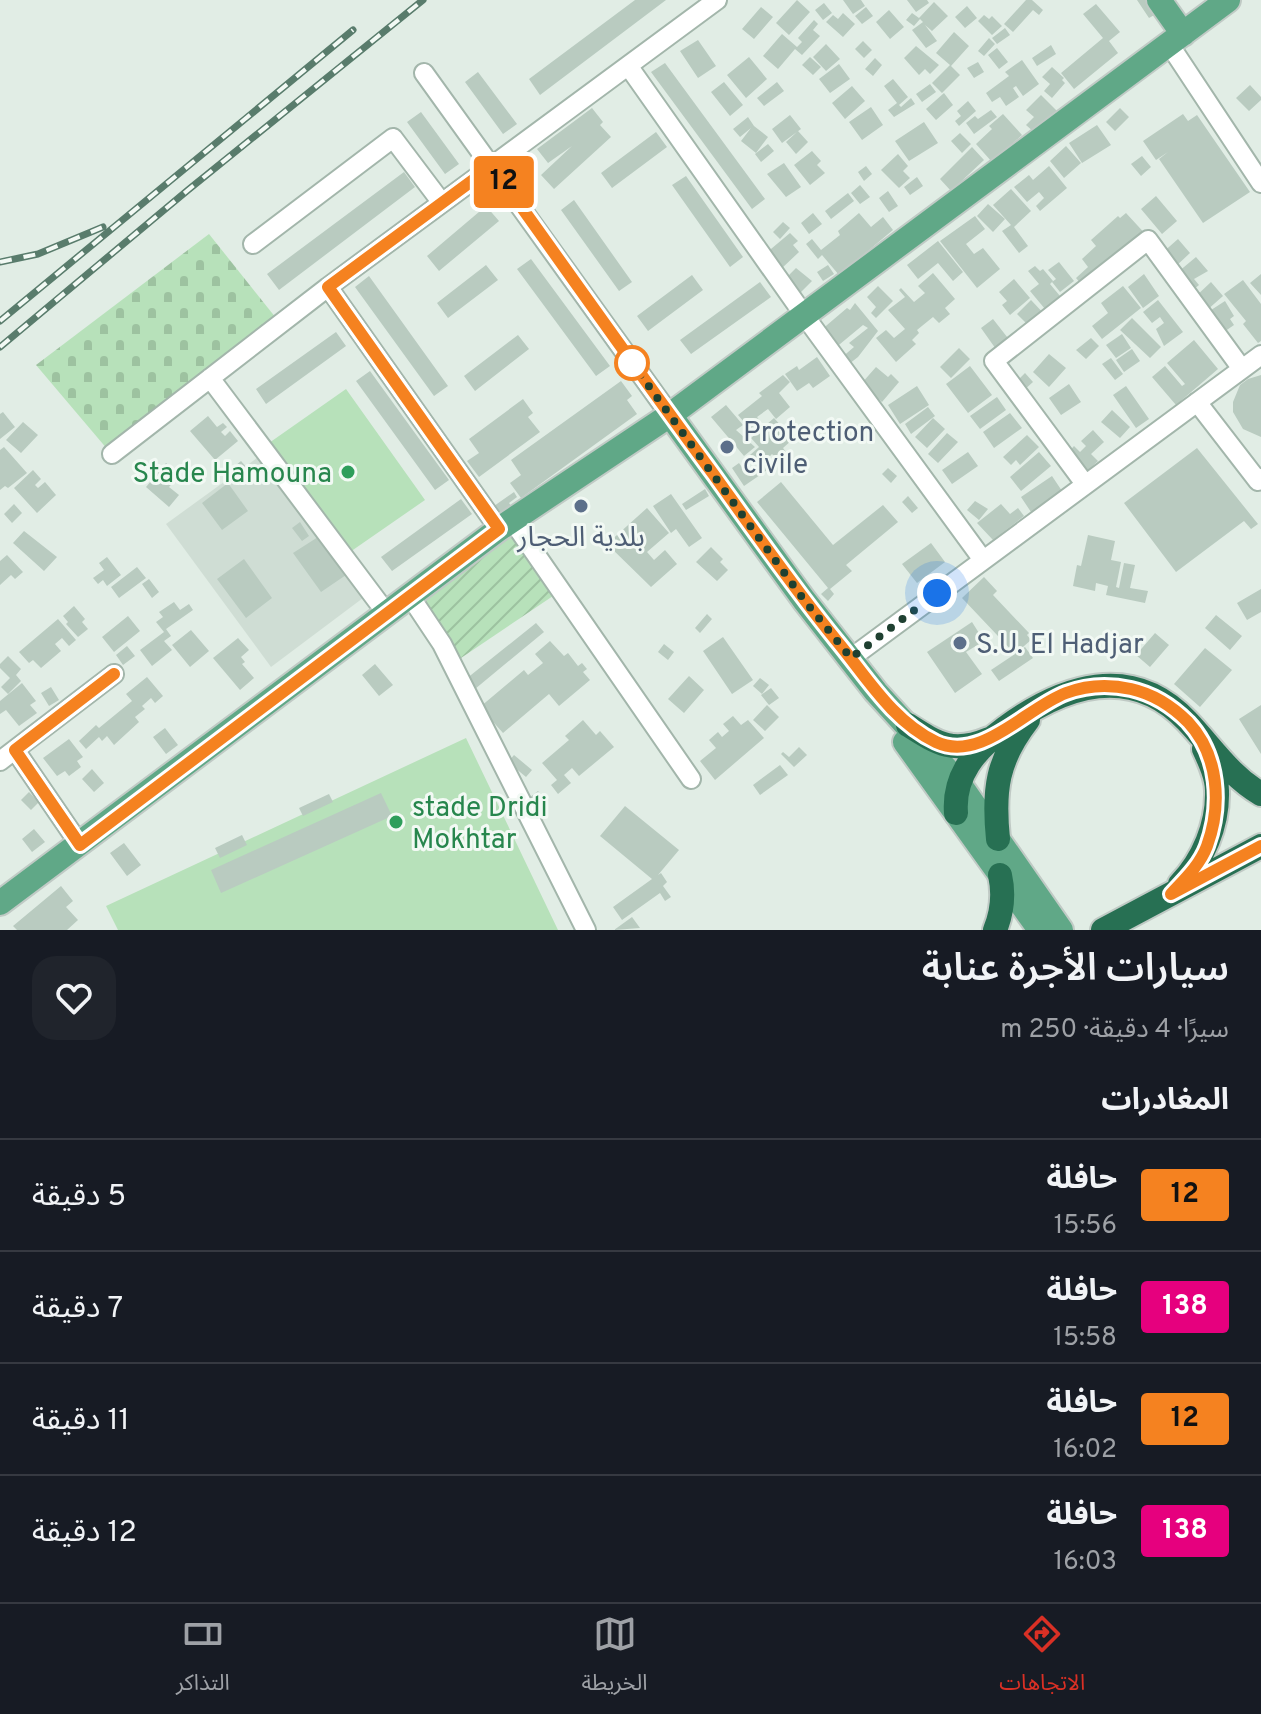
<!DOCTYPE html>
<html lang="ar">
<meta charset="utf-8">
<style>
:root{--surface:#171b24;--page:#20242c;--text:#f1f3f6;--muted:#9ea1a6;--line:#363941;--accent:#d93025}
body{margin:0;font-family:Overpass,"Noto Sans Arabic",sans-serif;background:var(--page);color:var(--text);direction:rtl;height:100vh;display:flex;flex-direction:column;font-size:30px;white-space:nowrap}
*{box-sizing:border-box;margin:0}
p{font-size:26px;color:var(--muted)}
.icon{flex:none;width:44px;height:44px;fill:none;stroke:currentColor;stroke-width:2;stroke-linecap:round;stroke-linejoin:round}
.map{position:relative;height:930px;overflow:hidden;direction:ltr}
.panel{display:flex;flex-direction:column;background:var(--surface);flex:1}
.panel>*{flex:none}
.badge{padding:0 16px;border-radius:6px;font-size:28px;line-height:52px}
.you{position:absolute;width:40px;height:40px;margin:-20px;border:6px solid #fff;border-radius:50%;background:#1a73e8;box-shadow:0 0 0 12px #1a73e833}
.map>.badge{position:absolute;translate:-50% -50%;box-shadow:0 0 0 4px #fff}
h2{padding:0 32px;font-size:30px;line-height:72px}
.round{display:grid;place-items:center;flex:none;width:84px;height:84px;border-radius:24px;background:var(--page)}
.summary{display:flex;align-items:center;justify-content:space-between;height:136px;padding:0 32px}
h1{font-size:38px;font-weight:600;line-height:60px}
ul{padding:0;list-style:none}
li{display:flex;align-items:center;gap:24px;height:112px;padding:0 32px;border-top:2px solid var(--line)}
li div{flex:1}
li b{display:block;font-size:30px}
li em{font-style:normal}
li .badge{min-width:88px;font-weight:700;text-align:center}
.menu{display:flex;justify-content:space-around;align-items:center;height:112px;border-top:2px solid var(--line);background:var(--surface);font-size:22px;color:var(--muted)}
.menu a{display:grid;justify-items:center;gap:4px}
.menu .selected{color:var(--accent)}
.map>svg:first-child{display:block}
</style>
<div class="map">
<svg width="1261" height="930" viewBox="0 0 1261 930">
<defs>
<pattern id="cemetery-stones" width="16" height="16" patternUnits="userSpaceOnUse" patternTransform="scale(2)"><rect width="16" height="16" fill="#b7e1ba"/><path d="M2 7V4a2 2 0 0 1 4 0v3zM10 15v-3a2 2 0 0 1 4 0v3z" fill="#9dc2a0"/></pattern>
<pattern id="garden-furrows" width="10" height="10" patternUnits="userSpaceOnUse" patternTransform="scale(2)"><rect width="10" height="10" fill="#b7e1ba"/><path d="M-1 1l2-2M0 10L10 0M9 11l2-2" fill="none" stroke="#9dc2a0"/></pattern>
</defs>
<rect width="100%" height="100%" fill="#e1ede5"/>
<path fill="#cfddd4" d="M261,455L367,595L271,667L166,524Z"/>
<path fill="#b7e1ba" d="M346,389L425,500L350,552L269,443Z
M466,738L558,930H118L106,906Z"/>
<path fill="url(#cemetery-stones)" d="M209,234L276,318L108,450L36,365Z"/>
<path fill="url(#garden-furrows)" d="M512,536L553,596L458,660L424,601Z"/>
<path fill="#b9cbc0" d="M635,0H666L540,95L529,79Z
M797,0L810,12L789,35L776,23Z
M843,0H861L865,6L853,14Z
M907,0H927L929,3L916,12Z
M1026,0H1032L1043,10L1039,15L1033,10L1013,32L1004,24Z
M1137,0H1147L1156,14L1149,18Z
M934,2L948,16L932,31L925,25L937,41L926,48L912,30L923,22L920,19L914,26L906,20L912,13L919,18Z
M824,3L832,13L823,20L815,10Z
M1096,4L1120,32L1109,41L1118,53L1074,89L1061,73L1103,38L1083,14Z
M967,6L977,18L965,28L955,17Z
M761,7L773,17L754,39L742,29Z
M866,7L873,16L862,24L855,16Z
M889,10L904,27L890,39L876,22Z
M843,13L855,24L843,37L826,22L833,15L838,19Z
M984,15L989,19L992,16L1002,26L992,35L978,21Z
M814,20L818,24L813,30L820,36L802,55L795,49L778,69L763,56L782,34L797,47L802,42L798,38Z
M1005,28L1010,35L997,44L992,38Z
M954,32L969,46L951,66L960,75L942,93L932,83L950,65L936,53Z
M989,38L995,44L984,56L978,51Z
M698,40L716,66L698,78L680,51Z
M863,41L872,50L864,58L855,49Z
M826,44L840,59L826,71L813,57Z
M1051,45L1056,54L1037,66L1032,58Z
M916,46L939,65L930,74L925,69L919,75L904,58Z
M997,48L1008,62L999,69L988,55Z
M749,57L767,79L746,98L727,75Z
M810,57L821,67L813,75L802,65Z
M875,58L882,65L873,76L865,69Z
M1022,60L1039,84L1023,96L1016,86L1013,88L1019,97L1006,106L1000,97L992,102L986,93L1009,76L1005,72Z
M978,62L984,72L974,78L967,68Z
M665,63L765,199L752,209L651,72Z
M839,64L850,79L830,93L819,79Z
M1052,67L1064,78L1062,80L1065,83L1052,98L1044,91L1050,84L1042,77Z
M478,72L517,124L503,134L465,82Z
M893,79L908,97L899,105L901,107L911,98L915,104L894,117L888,110L897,103L884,86Z
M724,82L743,105L730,116L711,92Z
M777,82L784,91L764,106L757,98Z
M930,84L936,92L922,102L916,94Z
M1250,85L1261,97V100L1249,111L1236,98Z
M852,86L865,101L845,119L832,103Z
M944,93L953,105L936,120L926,109Z
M1041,95L1057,111L1035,133L1026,125L1034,117L1026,110Z
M968,101L976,111L959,126L955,121L961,116L957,111Z
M871,107L883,125L862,140L849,122Z
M592,108L603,122L600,125L611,137L554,189L541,175L572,146L548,163L537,149Z
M1120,108L1129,117L1115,131L1106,122Z
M991,110L997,117L974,134L966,123L975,116L978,119Z
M421,112L459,164L445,174L407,122Z
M1003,114L1022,135L992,162L976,144L992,129L989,126Z
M1183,114L1188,121L1197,115L1250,192L1203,223L1159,159L1168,152L1156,160L1143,141Z
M790,115L801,129L782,143L772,129Z
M748,117L754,126L768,137L756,153L741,141L751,128L740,137L733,129Z
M924,122L938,143L909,161L895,141Z
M1097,125L1111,145L1082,163L1069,143Z
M798,131L808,142L796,154L786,142Z
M656,132L667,147L612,188L601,173Z
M960,133L971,144L962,153L951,141Z
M768,144L774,151L761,162L755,154Z
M1066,146L1081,163L1064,178L1050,161Z
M972,147L984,160L951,191L940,179Z
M812,151L821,161L817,165L825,173L810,185L794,165Z
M898,154L908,166L903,171L910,178L899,188L881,170Z
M1142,156L1151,167L1141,176L1131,164Z
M784,163L801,187L786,197L767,174Z
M866,166L872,174L864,181L858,172Z
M1049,166L1067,188L1040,211L1036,206L1044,198L1039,192L1027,202L1014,187L1029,175L1033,180Z
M404,172L415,187L279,290L267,274Z
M686,176L743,257L730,267L672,185Z
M917,177L923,186L910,195L904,187Z
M860,185L870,197L860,204L851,193Z
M1011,189L1031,211L1014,227L1028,246L1019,253L1002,231L1011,225L993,205Z
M888,191L898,206L889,212L879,198Z
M848,193L854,201L831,219L825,211Z
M1156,196L1177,221L1162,234L1141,209Z
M574,200L632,282L619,291L561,210Z
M988,204L1005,219L993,232L977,216Z
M486,206L499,221L439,271L427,256Z
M813,213L822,224L809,234L801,223Z
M859,213L871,227L883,217L893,230L839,275L822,255L818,259L806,244L812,239L821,250L840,235L838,231Z
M1126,213L1149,238L1132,253L1126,246L1122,249L1087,291L1076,278L1088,267L1082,259L1096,246L1091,240L1118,216L1120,218Z
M975,216L985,229L966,244L974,254L983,248L1000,269L977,288L940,241Z
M783,222L790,228L780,239L773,232Z
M790,233L798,241L793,245L799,252L780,270L765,254Z
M1178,239L1190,253L1174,268L1161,254Z
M938,241L963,272L953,281L938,263L918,279L907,265Z
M1196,257L1208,271L1194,279L1199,285L1193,290L1178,272Z
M531,259L610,366L596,376L517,269Z
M1059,262L1074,281L1060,292L1052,282L1056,279L1048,270Z
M486,265L498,280L448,318L437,303Z
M828,265L834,274L823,281L817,272Z
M1035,266L1040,271L1043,269L1053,281L1050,284L1060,296L1045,309L1030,291L1039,284L1028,271Z
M796,268L812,281L800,293L785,279Z
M933,273L955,299L945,308L950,314L939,323L933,317L917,330L919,333L912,340L916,344L896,362L876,338L886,330L894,338L905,329L888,310L905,297L899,290L901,288L914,302L925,293L918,286Z
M1144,274L1159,296L1143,308L1128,287Z
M1261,274V295L1250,283Z
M692,275L703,290L648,331L637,316Z
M369,276L448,386L434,396L355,287Z
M1014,279L1030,298L1010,315L1002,305L1007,301L999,292Z
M1243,280L1261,304V341L1258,343L1243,324L1246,321L1224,294Z
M760,282L771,297L691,354L680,340Z
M1211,282L1223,296L1206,311L1194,298Z
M878,286L893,301L876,318L871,313L876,307L867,297Z
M1123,286L1141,308L1102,339L1092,326L1108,313L1101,303Z
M1031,300L1046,316L1032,329L1017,314Z
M1158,300L1183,332L1164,346L1156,329L1164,323L1160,317L1152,323L1143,312Z
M1225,301L1234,316L1230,319L1234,325L1221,334L1208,312Z
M855,303L878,331L858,357L849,364L841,358L854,347L849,343L868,328L863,325L834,349L820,331L847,308L850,310Z
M1132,318L1161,347L1150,358L1120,330Z
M993,319L1011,342L998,352L981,328Z
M336,332L346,346L266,404L256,389Z
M1122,334L1131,348L1116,358L1106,345Z
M518,335L529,349L475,391L464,376Z
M1091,338L1099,346L1086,359L1076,350Z
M1194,340L1218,369L1176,405L1152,377L1165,366L1182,386L1185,384L1167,363Z
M959,348L970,359L951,378L940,367Z
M1132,349L1140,361L1124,372L1116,360Z
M1049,354L1066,368L1049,387L1033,372Z
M817,357L830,376L813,388L809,383L797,391L785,374L797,366L799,370Z
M1111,358L1123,374L1115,380L1102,364Z
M970,366L992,395L968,413L946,384Z
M876,367L888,377L891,374L899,382L882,402L861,384Z
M370,371L449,480L435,490L356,381Z
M1025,373L1033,382L1023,391L1015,383Z
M783,375L790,382L779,393L790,407L776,419L768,409L757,417L760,421L750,429L738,415L762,396L759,393Z
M1261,375V437L1243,429L1233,412V402L1240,385L1248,379Z
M621,381L632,396L627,400L637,414L521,498L510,483L521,475L511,460Z
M1069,384L1081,402L1061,415L1049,398Z
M917,386L929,405L900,424L888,405Z
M1126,386L1149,419L1136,428L1113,395Z
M997,397L1006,410L980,429L970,416Z
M523,399L533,413L528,417L540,432L479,477L467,461L479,453L469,439Z
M726,405L743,425L736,430L755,447L744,456L711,417Z
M928,407L935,416L911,434L905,424Z
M1112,410L1130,427L1120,438L1101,422Z
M3,412L15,427L0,439V414Z
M1010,413L1022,428L994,448L983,432Z
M208,416L217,427L223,423L227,427L221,432L225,436L230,431L238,441L215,460L190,431Z
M774,418L793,439L783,448L786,452L777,459L772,454L767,459L763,454L755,461L750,455L759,447L751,438Z
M933,418L945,429L927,448L915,437Z
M23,422L38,435L21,453L6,440Z
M1093,430L1104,442L1091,454L1098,461L1083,475L1065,456L1074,446L1080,452L1086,446L1081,441Z
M947,433L958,442L938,463L928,454Z
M1027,435L1039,447L1020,465L1016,460L1011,465L1003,457Z
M4,447L27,473L8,488L5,486L0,490V450Z
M1197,448L1258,524L1251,529L1244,521L1176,572L1124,503Z
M968,452L978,466L952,484L942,470Z
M1039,452L1051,466L1021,491L1010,477Z
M764,460L770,468L744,486L732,468L739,463L746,473Z
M241,461L249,470L237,481L229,471Z
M166,463L180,475L169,487L179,495L169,507L146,487Z
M888,468L897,476L891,483L882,474Z
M33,470L41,479L35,485L38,488L45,482L56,495L37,513L14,488Z
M1052,476L1062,491L1031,512L1021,497Z
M781,482L833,545L883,505L898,522L846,565L852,571L830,589L834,594L828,601L821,594L828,588L757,502Z
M228,483L248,511L222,530L202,503Z
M705,489L709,496L686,510L682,504Z
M514,492L517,497L509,503L512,507L500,515L494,506Z
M671,494L702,538L689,547L676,529L671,533L653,506Z
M908,496L918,508L912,513L902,502Z
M461,499L472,514L392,571L381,557Z
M975,501L988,509L979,520L967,510Z
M14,504L22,513L12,523L4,514Z
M1001,504L1010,514L1018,508L1024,516L993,540L977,523Z
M647,508L669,533L647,552L654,560L665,550L677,564L651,587L607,544Z
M300,522L309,536L302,541L292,528Z
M24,531L57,557L44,571L13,543Z
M1088,535L1115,541L1111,560L1121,562L1116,587L1119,588L1124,563L1135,565L1130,588L1148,591L1145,603L1106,595L1108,586L1096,583L1095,591L1073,586L1077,565L1081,566Z
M318,537L346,575L321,592L293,553Z
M931,543L945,562L917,583L902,564Z
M711,547L723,559L720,562L728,570L717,581L696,562Z
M7,555L23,572L15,579L11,575L0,585V561Z
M107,557L121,575L107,586L103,580L98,584L93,578L104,570L99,563Z
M244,559L272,598L246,618L217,579Z
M137,567L146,578L119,598L111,587Z
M984,577L997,591L993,595L1029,633L1027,635L1031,640L1016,653L1025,647L1033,658L999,681L991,670L1015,654L962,598Z
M149,579L159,592L152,598L142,584Z
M1261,589V612L1247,620L1237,603Z
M174,602L180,610L189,604L193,610L166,629L171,636L164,641L172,650L152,666L140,650L164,632L156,622L163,617L159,612Z
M74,606L85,619L82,622L88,629L78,637L66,624L68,622L63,616Z
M707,614L712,619L700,633L695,628Z
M1216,615L1242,636L1230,650L1205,628Z
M128,616L140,631L114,652L102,637Z
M58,619L76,640L69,646L62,638L55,644L61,651L41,668L33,660L29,663L19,652Z
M972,622L984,641L966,652L982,674L955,693L927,652Z
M536,623L544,632L475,689L466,679Z
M191,630L209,651L190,667L172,645Z
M1155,633L1169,645L1150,667L1136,655Z
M723,637L753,680L732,694L703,651Z
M238,638L249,650L241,657L245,662L242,664L254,678L240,690L213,658Z
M550,641L564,656L568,653L578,666L582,663L587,669L583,672L590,680L559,706L549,694L503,733L480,707L524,670L528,675L543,663L535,654Z
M664,644L674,652L668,660L658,652Z
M127,646L135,656L123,665L116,655Z
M1205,648L1232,670L1200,707L1174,684Z
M8,656L21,669L16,675L21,681L8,694L1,687L10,678L0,668V664Z
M375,664L393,685L379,696L362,675Z
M689,676L704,690L684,713L668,699Z
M147,677L163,696L155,703L151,698L142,706L145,709L135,717L139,722L114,745L107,736L102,741L99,737L86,749L79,741L96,725L99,728L132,701L126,694Z
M760,678L769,685L762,694L753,686Z
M22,683L36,701L30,705L37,713L19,726L6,710L0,714V701Z
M51,687L59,700L49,706L41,693Z
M771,688L779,698L769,705L761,695Z
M767,705L779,717L765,731L753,720Z
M1261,705V754L1239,719Z
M733,716L741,725L748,720L764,738L715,780L700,761L716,748L709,740L718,732L722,737L729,731L723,724Z
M583,720L596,735L600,731L614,747L579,776L572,768L564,775L571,783L558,794L551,785L557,780L542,763L569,740L565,736Z
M165,728L178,745L166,754L153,737Z
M69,739L83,757L77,761L81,767L69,776L65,771L57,776L43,758Z
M799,747L807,755L794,767L781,754L783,752L789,757Z
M514,755L532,770L526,777L508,762Z
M780,765L788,775L760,795L753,785Z
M92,769L104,783L94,792L82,779Z
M538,791L545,799L536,806L529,798Z
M29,792L39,802L31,810L21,800Z
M381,793L392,816L221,893L211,870Z
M329,794L333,802L303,816L299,808Z
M625,806L679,850L658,875L661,873L667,882L663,886L671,897L665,901L660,893L622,920L613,907L652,879L600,836Z
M34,829L45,842L32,852L22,839Z
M242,835L247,845L220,858L215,848Z
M124,843L141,865L127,876L110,853Z
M61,886L73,901L66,907L78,920L67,930H17L13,926Z
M632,917L640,928L614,930Z"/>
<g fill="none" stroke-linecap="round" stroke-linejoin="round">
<g stroke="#a3b6ab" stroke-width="22">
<path id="minor" d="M1169,44L1261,183
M629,67L804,315L983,560
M424,73L670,415
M253,244L393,138L442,203
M328,287L499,529
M210,378L387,614
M1197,402L1258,481L1261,478
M112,454L328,287L717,0
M1085,484L994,361L1148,240L1242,369
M512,520L691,779
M410,596L442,644L586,930
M851,658L1261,355
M15,750L80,845
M0,761L114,674"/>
</g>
<g stroke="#c0cac5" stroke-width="28">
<path id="major" d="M1159,0L1183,34
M670,415L804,600L876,692L958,782L1061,930
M905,742L1040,930
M0,903L499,529L670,415L1228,0"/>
</g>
<g stroke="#c0cac5" stroke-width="28">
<path id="highway" d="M908,725C938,744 953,754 989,739
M956,813C953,775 976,749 1005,728C1062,686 1131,662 1187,721C1211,746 1230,776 1261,794
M998,839C993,790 997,760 1028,720
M1180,884C1203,860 1218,825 1217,791C1217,777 1210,762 1204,749
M995,930C1002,913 1004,893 1000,875
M1103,930L1261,846"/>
</g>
<use href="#minor" stroke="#fff" stroke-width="18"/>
<use href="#major" stroke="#60a887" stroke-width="24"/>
<use href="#highway" stroke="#277053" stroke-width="24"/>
<g stroke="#597c6c" stroke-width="7">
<path id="rail" d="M0,262L38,254L103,227
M0,321L353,30
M0,347L188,190L423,0"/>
</g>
<use href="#rail" stroke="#f2f9f4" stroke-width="4" stroke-dasharray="12" stroke-linecap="butt"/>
</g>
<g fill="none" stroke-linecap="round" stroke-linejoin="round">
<g stroke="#fff" stroke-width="18">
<path id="line" d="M114,674L15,750L80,845L499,529L328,287L492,166C566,269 639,373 714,475C754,531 793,587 836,640C866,676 892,721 936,742C981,763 1026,708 1066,693C1087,685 1109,684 1131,689C1153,694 1172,706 1188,722C1219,755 1222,805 1207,846C1200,865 1184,880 1171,894L1261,846"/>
</g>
<use href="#line" stroke="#f58220" stroke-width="12"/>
<path stroke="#1f4031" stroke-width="8" stroke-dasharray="0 14.4" d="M632,363L804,600L851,658L937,593"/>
</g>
<circle fill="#fff" stroke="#f58220" stroke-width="4" cx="632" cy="363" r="16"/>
<g fill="#5c6f8a" stroke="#f2f9f4" stroke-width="3">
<circle cx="727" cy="447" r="8"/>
<circle cx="581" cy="506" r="8"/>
<circle cx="960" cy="643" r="8"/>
</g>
<g fill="#2e9e5b" stroke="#f2f9f4" stroke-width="3">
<circle cx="348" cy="472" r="8"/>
<circle cx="396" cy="822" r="8"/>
</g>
<g text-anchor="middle" stroke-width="6" stroke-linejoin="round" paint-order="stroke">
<g font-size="28" fill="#4e5e75" stroke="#f2f9f4" text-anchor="start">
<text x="743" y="441">Protection<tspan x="743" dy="32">civile</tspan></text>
<text x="581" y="546" text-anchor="middle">بلدية الحجار</text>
<text x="976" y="653">S.U. El Hadjar</text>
</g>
<g font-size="28" fill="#27864d" stroke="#f2f9f4" text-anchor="end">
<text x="332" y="482">Stade Hamouna</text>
<text x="412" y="816" text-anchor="start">stade Dridi<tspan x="412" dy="32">Mokhtar</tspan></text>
</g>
</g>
</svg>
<div class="you" style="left:937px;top:593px"></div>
<b class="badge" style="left:504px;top:182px;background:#f58220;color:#111">12</b>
</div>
<section class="panel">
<div class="summary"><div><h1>سيارات الأجرة عنابة</h1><p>سيرًا · 4 دقيقة · 250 m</p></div><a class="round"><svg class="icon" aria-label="heart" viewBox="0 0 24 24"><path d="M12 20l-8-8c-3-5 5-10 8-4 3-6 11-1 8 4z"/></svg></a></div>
<h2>المغادرات</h2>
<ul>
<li><span class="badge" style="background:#f58220;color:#111">12</span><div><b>حافلة</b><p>15:56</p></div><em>5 دقيقة</em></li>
<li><span class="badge" style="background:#e6007e;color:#fff">138</span><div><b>حافلة</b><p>15:58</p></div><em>7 دقيقة</em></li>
<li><span class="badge" style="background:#f58220;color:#111">12</span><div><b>حافلة</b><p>16:02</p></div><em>11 دقيقة</em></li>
<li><span class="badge" style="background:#e6007e;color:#fff">138</span><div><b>حافلة</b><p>16:03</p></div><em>12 دقيقة</em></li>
</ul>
</section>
<nav class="menu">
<a class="selected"><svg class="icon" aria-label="directions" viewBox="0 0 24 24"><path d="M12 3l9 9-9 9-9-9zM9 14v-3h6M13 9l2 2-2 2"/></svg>الاتجاهات</a>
<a><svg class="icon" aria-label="map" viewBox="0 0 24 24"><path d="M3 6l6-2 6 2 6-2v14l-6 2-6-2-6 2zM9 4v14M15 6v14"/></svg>الخريطة</a>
<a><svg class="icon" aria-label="tickets" viewBox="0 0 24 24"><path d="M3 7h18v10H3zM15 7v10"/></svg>التذاكر</a>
</nav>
